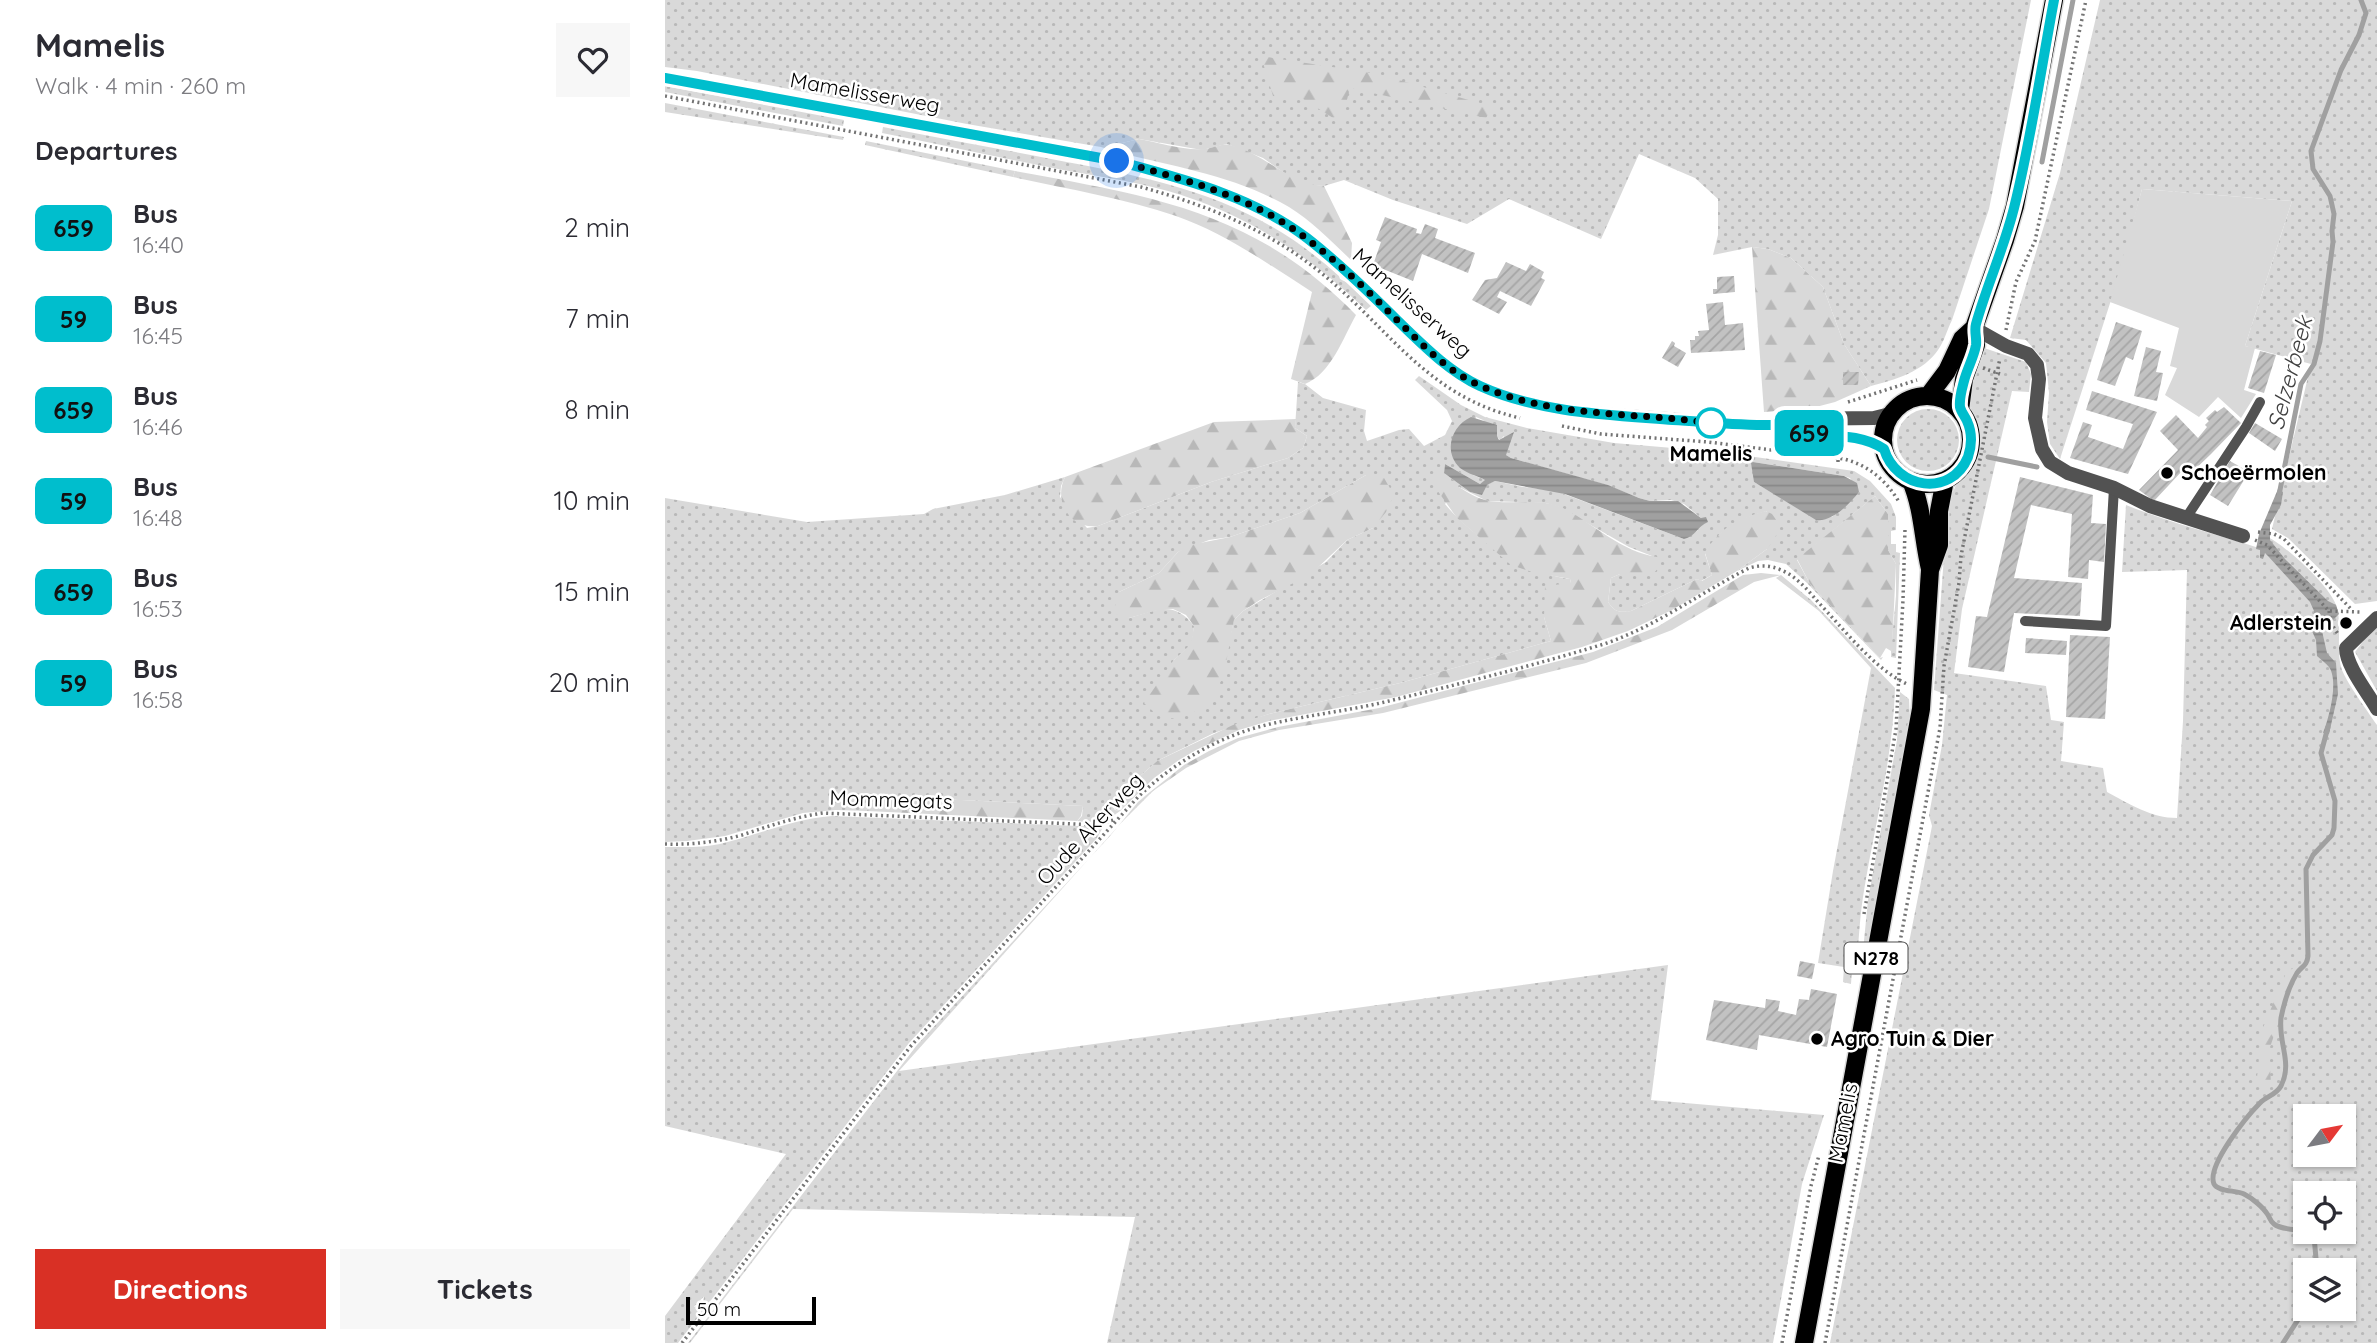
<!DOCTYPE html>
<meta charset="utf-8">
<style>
:root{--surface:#fff;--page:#f7f7f7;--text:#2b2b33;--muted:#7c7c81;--accent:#d93025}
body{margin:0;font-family:Quicksand,sans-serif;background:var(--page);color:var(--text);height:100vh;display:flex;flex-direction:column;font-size:26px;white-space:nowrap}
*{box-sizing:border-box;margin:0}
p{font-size:23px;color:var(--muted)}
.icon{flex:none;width:38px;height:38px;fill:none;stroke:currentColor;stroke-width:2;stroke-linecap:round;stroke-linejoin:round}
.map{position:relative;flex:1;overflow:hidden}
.details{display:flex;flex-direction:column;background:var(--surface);width:665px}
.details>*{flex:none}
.badge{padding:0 14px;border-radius:10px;font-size:24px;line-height:46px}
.needle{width:46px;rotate:58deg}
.tools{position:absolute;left:1628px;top:1104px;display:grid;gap:14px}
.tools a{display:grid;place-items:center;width:63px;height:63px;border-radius:0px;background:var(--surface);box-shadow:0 2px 5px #0004;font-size:35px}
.scale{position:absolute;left:21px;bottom:18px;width:130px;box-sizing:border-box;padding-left:7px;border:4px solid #000;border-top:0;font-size:19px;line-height:24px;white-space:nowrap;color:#000;-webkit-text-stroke:5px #fff;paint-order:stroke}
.you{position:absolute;width:35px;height:35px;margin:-18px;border:5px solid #fff;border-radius:50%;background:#1a73e8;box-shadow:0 0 0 10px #1a73e833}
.map>.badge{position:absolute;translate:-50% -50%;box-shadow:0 0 0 4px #fff}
h2{padding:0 35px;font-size:26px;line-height:63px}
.round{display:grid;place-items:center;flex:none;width:74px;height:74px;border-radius:0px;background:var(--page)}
.overview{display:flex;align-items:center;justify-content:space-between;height:119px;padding:0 35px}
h1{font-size:33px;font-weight:800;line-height:52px}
.button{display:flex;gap:14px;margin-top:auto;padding:14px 35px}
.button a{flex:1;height:80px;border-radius:0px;background:var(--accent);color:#fff;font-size:28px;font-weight:800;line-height:80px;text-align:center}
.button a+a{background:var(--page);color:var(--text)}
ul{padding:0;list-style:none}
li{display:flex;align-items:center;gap:21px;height:91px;padding:0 35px}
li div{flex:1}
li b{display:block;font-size:26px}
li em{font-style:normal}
li .badge{min-width:77px;font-weight:700;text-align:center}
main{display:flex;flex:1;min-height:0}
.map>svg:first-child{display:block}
</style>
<main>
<section class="details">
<div class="overview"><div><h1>Mamelis</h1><p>Walk · 4 min · 260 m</p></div><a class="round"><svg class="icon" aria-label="heart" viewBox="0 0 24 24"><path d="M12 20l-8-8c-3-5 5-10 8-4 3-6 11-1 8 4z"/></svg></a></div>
<h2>Departures</h2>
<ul>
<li><span class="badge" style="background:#00becd;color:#111">659</span><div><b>Bus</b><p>16:40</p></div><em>2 min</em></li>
<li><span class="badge" style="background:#00becd;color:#111">59</span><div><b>Bus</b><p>16:45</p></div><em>7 min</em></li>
<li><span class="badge" style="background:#00becd;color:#111">659</span><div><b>Bus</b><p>16:46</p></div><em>8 min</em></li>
<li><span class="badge" style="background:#00becd;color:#111">59</span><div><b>Bus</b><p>16:48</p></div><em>10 min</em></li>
<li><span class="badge" style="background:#00becd;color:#111">659</span><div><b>Bus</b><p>16:53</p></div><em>15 min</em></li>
<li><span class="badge" style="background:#00becd;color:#111">59</span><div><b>Bus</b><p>16:58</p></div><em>20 min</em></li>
</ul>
<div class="button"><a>Directions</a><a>Tickets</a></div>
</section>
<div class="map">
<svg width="1712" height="1343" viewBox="0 0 1712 1343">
<defs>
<pattern id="grass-dots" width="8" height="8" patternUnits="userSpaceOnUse" patternTransform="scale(1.75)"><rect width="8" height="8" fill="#d9d9d9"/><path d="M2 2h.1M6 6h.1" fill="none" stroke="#b8b8b8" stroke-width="1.8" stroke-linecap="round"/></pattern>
<pattern id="forest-firs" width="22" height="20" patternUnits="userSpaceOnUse" patternTransform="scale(1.75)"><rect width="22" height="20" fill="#d9d9d9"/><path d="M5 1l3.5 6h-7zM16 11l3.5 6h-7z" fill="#b8b8b8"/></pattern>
<pattern id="water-rules" width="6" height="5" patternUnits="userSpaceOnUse" patternTransform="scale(1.75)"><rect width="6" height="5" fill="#a0a0a0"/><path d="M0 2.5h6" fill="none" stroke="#888"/></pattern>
<pattern id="building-hatch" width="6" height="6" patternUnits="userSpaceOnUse" patternTransform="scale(1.75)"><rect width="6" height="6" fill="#c2c2c2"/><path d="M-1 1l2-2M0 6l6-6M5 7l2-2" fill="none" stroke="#a5a5a5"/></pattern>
</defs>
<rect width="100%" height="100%" fill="#fff"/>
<path fill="url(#grass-dots)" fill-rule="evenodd" d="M0,0H1366L1324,209L1287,320C1282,330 1279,342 1273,350C1259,371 1230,380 1206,386L1179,344L1158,287L1126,258L1103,249L1087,247L1048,255L1053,235V199L1030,178L974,154L936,239L844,199L802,224L728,200L679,180L659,186L643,185L628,179L598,158L562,144L537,150L474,139L457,143L455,153L436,147L302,124L32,71L0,67Z
M1435,0H1712V601L1690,604L1623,538L1607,529L1646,364L1580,346L1627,201L1477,189L1456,269L1395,459L1385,444L1382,422L1384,393L1381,363L1361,340L1345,338L1395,173Z
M0,86L179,120L178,126L0,92Z
M0,103L179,137L178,140L0,112Z
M218,127C274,138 330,148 386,159C498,180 587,197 674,276L675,279L681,282L706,306L701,310C644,255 580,213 503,191C464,180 423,175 383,167C328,156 272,144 217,133Z
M201,141L350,171L348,177L200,145Z
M1316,347L1361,362L1366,374L1364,392L1347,391L1297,609L1289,673L1381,686L1386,720L1399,722L1396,761L1438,768L1442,792C1464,804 1487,818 1512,818L1518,721L1522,570L1457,572L1461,505C1505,523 1551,534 1597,549L1603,537C1622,547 1664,585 1671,605C1678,625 1670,650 1677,670C1682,683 1703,712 1712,725V1343H1165L1267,826L1264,815L1277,745L1282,695L1269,690L1283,503L1292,483L1301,474L1310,458L1313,439L1303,393ZM1640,1116H1678V1155H1640ZM1640,1194H1678V1232H1640ZM1640,1270H1678V1309H1640Z
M754,376L796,405L820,417L862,428L949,443L1055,452L1189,471L1205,481L1226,504L1231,517V530L1226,531V544H1231V552L1235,553L1231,658L1226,657V651L1231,596V564L1223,550V514L1210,496L1132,560L1145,584L1215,658L1218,657L1216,660L1142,583L1121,564L1103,560L1093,561L1072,571L1102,549V511C1074,519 1055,528 1040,554L1047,575L1036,581L1032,579L966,611C954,613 950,612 943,602L946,578L955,574H988L987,556L964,547L894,507L881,503L822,501L794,487L780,504C807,537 863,574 905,579L906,583L879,617L886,641L735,683L604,714L549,733L492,761L445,803L450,810L455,811C441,822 429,823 412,821L417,816L418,806L215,796L203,807L202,811L171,810L138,813L60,836L22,841L0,842V498L142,522L259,514L268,509L340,495L400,477L396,486L395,497L422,528L433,526L546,482L623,458L638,448L642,436L630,428L633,382L640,384L658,398L701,410L699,431L702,441L734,430L744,429L759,446L780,435L787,421L782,410L750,380ZM811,417L818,420L835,440L839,436L841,455L846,458L942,485L974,498L985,501L1006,500L1019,504L1036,518L1038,524L1032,531L1019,539L891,491L858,487L830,481L821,485L817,495L805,492L779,473L780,464L815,484L821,480L808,475ZM1088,462L1179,476L1185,478L1194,492L1167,517L1137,511L1089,482ZM701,475L708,528L682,540L661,562L578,611L569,620L566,633L508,661L527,644L529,626C510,600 491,610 464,618L454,592L494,573L513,552L544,540L565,537L635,513Z
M1232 440a31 31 0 1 1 62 0a31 31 0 1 1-62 0Z
M1116,575L1146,600L1230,688C1228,759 1209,827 1198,897C1194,922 1194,947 1190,972L1187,970L1186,984L1178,982L1179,967L1153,963L1168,871L1206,668L1154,611L1111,578Z
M1712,627V691L1690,652L1704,633Z
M1235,692L1244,699L1245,721L1201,961H1197L1203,900L1232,740Z
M493,786L456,823L234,1071L1003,965L986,1100L1159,1115L1137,1184L1108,1343H442L470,1217L128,1209L25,1343H23L252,1045L445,836L473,802Z
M167,816L438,827L432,838L244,1043L13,1343H0V1316L121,1154L0,1126V847C19,847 37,848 55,844C94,835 127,819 167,816Z"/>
<path fill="url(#forest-firs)" d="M596,56L713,74L828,107L821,118L685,88L676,123L635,97L608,96Z
M474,139C492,142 520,151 539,149C547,149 556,143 565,145C601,154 622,183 659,186L687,243L686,260C667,242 647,221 624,207C573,177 512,167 455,153L457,143Z
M350,171C485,196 589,210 691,315C678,338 666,374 640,384L626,379L647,292C603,264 560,233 511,216C458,198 403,189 348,177Z
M1087,247L1103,249L1126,258L1158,287L1179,344L1206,386L1170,402L1147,408L1099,412Z
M631,419L630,428L642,436L638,448L623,458L546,482L433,526C405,530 388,501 400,477L549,422Z
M701,475L719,478L729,495L721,512L708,528L682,540L646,574L595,600L578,611L569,620L559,674L547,701L532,711L510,719L491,714L479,703L508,661L526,644L529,626L521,615L508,609L489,611L464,618L448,613L454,592L494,573L513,552L525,545L565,537L635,513Z
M772,477C790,481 803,496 820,500C845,506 872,497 896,507C927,522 956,552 992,557L996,565L988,574H955L946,578L943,602C950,612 954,613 966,611L1032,579L1037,581L1047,575L1040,553C1054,528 1074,518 1101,511L1107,514L1114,524L1110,539L1102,549L1072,571L1007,610L963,631L917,647L731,697L604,721L574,730L531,750L514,760L489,778L455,811L451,810L445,803L492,761L568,725L604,714L735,683L886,641L879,617L880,586L906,583L905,579L867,572L846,565L792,518L772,490L769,479Z
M1210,496L1223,514V550L1231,564L1227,649L1226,651L1221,648L1215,658L1145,584L1132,559Z
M1096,573L1116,575L1089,582L1007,630L921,663L718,713L614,730L574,741L521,768L475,800L519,765L544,751L573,738L613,727L714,708L928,652L992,627L1078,575Z
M215,796L418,806L416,816L412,821L202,811L203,807Z
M1634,964L1604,1050L1606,1084L1591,1087L1597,1030L1621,973Z"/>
<path fill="#d9d9d9" d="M1477,189L1627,201L1580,346L1590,348L1579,390L1591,394L1576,418L1553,397L1534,417L1500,395L1512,368L1505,366L1514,328L1445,302Z"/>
<path fill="url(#water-rules)" d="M806,417L832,425V436L834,440L849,432L841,455L846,458L943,485L974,498L985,501H1013L1036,518L1041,517L1043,522C1033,526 1030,537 1019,539L900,494L830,481L822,485L817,495L805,492L779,473L780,464L815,484L820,480C813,476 803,474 795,468C778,452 786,426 806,417Z
M1088,462L1179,476L1192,483L1194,492C1184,504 1168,522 1151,520L1089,482L1086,463Z
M1613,489L1618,492L1616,505L1605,525V540L1620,559L1663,601L1671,605L1674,614L1657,631L1662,653L1671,663L1673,694L1664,734L1658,733C1664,718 1674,681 1664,667C1661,663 1656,660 1652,656L1651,640L1647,631L1649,611L1645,602L1603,556L1600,553L1598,559L1595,558V550L1591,549L1594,534Z"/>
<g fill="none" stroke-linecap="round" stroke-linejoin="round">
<path stroke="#a0a0a0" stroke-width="5" d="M1377,162L1408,0
M1323,457L1372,467
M1614,495L1636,384L1649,364L1655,341L1668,242L1667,231L1669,214L1665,196L1648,169L1646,151L1676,70L1694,35L1701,13L1696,0
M1640,1231C1631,1229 1616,1230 1609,1224C1605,1221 1605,1218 1603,1215C1598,1207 1587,1198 1579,1194C1571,1190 1553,1192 1549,1184C1541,1166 1583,1115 1595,1103C1602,1096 1611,1095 1616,1086C1628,1062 1613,1044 1616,1018C1619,1003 1624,986 1632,973C1637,966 1642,966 1643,956L1641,869L1648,855L1667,835L1669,828L1670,801L1656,753L1663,727
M1644,1232L1649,1236L1652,1270
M1618,1343L1640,1309"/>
</g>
<path fill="url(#building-hatch)" d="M720,217L752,229L751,233L756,234L760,224L773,229L770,238L810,253L803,273L757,254L748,281L708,265L716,242L711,240Z
M841,262L861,271L865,264L879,272L876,278L880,280L866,306L835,291L832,297L842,302L834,314L807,300L820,280L832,278Z
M1069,276L1070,292L1048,294V289H1052V277Z
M1058,302L1060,325L1078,323L1080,350L1026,353L1025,340H1030V336H1034L1033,331L1044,330L1041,304Z
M1451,322L1477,331L1468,360L1461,357L1450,386L1432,380Z
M1007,341L1010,343L1009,346L1021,353L1013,367L997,358Z
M1481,347L1496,351L1491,372L1498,373L1492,401L1469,396Z
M1595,351L1611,355L1599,393L1583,388Z
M1178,372H1194L1193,385H1178Z
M1427,391L1492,412L1463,474L1405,458L1418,422L1427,425L1423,437L1458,449L1468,424L1421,410Z
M1559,407L1576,423L1546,454L1523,476L1517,471L1489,501L1474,490L1513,450L1495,431L1511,415L1533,438L1542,427L1540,425L1544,421L1541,418L1550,410L1552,412Z
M1590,423L1617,439L1610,451L1584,433Z
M1565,461L1584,472L1563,506L1545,495Z
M1355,477L1428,495L1426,523L1441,524L1439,562L1424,560L1423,579L1403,577L1407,514L1366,505L1349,578L1417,583L1415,616L1349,613L1339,672L1303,667L1311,616L1322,617Z
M1405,635L1445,637L1440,719L1401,717Z
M1361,638L1402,641L1401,655L1360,653Z
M1135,961L1150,964L1147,979L1132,976Z
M1146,989L1172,994L1162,1047L1094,1035L1092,1050L1041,1040L1049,1000L1100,1008L1101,999L1115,1001L1113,1011L1131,1015L1134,999L1144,1000Z"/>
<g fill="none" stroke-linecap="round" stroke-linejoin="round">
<g stroke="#dbdbdb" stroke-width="21">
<path id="primary" d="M1264,395L1282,371L1297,339L1309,328
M1218 440a44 44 0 1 1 88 0a44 44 0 1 1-88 0Z
M1295,410L1299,379L1311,345L1309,328L1340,240L1350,206L1389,0
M1246,481C1258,509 1258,540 1265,569
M1139,1343L1256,709L1265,570L1274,545V511L1280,480"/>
</g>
<path stroke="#747474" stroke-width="3.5" stroke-dasharray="2 3.5" stroke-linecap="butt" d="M0,96L476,187C538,204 599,228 650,268C722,324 759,396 855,418
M1341,330L1351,282L1370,241L1421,0
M1318,368L1335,374
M1183,402L1252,380
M897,426L936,434L1043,442L1179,459C1203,465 1221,480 1234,502
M1173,462V449
M1593,532L1609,534L1619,539L1686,609
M1590,540L1602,545L1664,611L1696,612
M1664,611L1666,623L1673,634
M0,844C26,845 52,842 77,835C104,826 130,817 158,813L432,825L451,819
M1199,914L1231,729L1238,600L1240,529
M17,1343L245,1047L473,797C507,764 551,738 597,726C640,715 685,711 728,700C799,683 870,665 939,644C992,626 1035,593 1084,568C1095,565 1105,565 1116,570C1131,576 1143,590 1153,602C1178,628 1209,669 1242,684
M1117,1343L1146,1186L1154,1155
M1160,1343L1275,728L1279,666L1294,583L1296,556L1335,358"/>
<path stroke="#525252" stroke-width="10" d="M1521,518L1581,427L1595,402
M1360,621L1441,626L1449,488"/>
<path stroke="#525252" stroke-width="14" d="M1309,328L1341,346L1363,354L1372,365L1374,379L1370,418L1377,449L1385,462L1403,473L1449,488L1485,506L1578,536
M1712,618L1681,648C1681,666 1703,693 1712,709"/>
<path stroke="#525252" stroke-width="14" d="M0,78L452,161C518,179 587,196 642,238C674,263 704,292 733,321C758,345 783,371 815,386C872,412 941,415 1003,419C1040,422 1077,426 1114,425C1141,444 1184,426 1219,449
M1114,425L1122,419L1209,418L1225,414"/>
<use href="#primary" stroke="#000" stroke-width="18"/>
</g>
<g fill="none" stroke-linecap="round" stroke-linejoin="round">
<g stroke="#fff" stroke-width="16">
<path id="line" d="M0,78L452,161C518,179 587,196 642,238C674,263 704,292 733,321C758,345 783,371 815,386C874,413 945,415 1008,420C1043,422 1079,426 1114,425C1141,444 1184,426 1219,449C1231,489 1286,498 1303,457C1307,445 1307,432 1302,421C1300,416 1296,412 1295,407C1294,398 1297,389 1299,381C1302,369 1309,357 1311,345C1312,338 1309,331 1311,324C1322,285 1339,248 1349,208C1366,140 1376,69 1389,0"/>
</g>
<use href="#line" stroke="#00becd" stroke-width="10"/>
<path stroke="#000" stroke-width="7" stroke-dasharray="0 12.6" d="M452,161C518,179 587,196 642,239C673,262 702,290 729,317C756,343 781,371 816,386C888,418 970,412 1046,423"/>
</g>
<circle fill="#fff" stroke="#00becd" stroke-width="3.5" cx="1046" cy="423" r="14"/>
<g fill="#000" stroke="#fff" stroke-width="2.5">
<circle cx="1502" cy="473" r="7"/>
<circle cx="1681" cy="623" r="7"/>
<circle cx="1152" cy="1039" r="7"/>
</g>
<g text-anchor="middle" stroke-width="5" stroke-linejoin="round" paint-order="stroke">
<rect fill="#fff" stroke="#4c4c4c" stroke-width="2" x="1179.5" y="942.5" width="63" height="31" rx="5"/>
<g font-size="19" font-weight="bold" fill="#000">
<text x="1211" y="965">N278</text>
</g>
<g font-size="21" fill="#000" stroke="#fff">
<text transform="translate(200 93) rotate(10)" y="7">Mamelisserweg</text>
<text transform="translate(747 303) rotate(42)" y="7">Mamelisserweg</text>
<text transform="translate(226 800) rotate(2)" y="7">Mommegats</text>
<text transform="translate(425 829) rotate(-47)" y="7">Oude Akerweg</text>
<text transform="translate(1178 1123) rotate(-79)" y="7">Mamelis</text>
</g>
<g font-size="21" font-weight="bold" fill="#000" stroke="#fff">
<text x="1046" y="461">Mamelis</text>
</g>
<g font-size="21" font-weight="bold" fill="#000" stroke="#fff" text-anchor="start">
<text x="1516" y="480">Schoeërmolen</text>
<text x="1667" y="630" text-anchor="end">Adlerstein</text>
<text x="1166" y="1046">Agro Tuin &amp; Dier</text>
</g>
<g font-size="23" font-style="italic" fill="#414141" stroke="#fff">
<text transform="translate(1625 373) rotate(-75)" y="8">Selzerbeek</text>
</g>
</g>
</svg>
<div class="tools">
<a><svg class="needle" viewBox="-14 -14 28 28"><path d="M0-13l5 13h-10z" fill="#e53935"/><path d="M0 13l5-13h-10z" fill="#7c7c81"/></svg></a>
<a><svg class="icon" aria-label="locate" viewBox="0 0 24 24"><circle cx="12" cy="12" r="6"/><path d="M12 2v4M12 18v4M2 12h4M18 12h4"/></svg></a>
<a><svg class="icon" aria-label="layers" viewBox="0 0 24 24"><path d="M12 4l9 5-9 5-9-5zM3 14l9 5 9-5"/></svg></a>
</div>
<div class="scale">50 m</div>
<div class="you" style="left:452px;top:161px"></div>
<b class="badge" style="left:1144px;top:433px;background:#00becd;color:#111">659</b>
</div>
</main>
